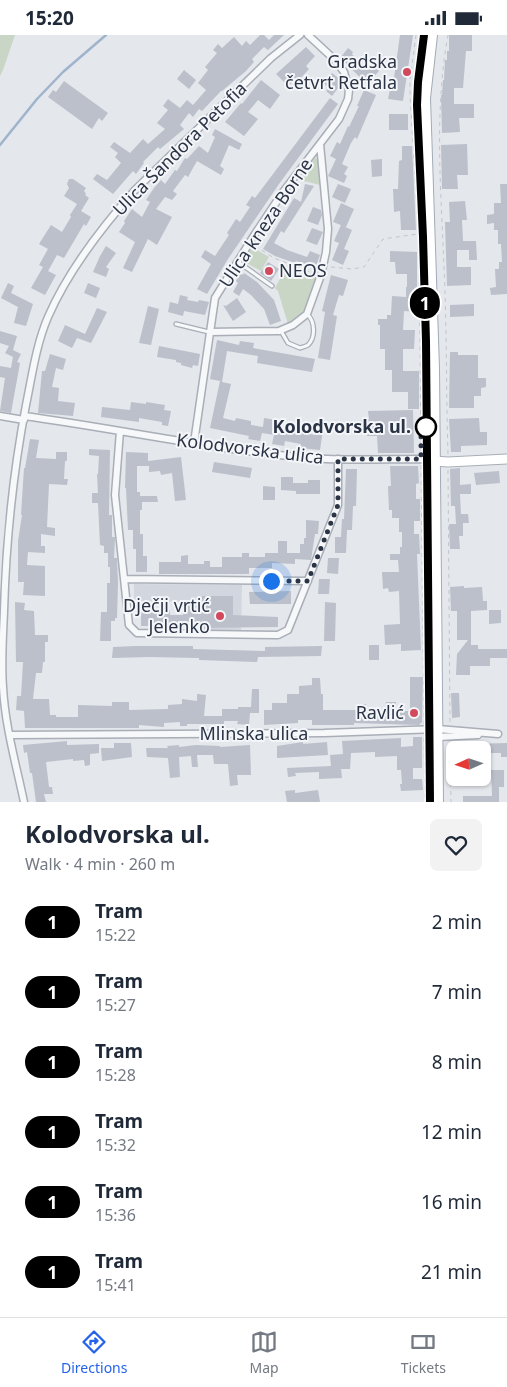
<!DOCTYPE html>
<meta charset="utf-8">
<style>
:root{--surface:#fff;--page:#f2f2f3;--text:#1f2937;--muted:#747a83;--line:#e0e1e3;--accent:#2563eb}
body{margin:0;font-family:"Noto Sans",sans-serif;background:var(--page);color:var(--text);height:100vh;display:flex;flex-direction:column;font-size:19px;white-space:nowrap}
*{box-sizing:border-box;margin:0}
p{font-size:16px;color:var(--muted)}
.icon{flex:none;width:28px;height:28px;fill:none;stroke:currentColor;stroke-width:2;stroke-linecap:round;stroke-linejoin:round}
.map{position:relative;height:767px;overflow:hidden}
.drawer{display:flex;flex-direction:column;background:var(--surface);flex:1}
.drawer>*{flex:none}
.badge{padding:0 10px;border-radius:16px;font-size:18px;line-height:32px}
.needle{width:32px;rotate:267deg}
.fabs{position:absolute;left:446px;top:706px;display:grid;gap:10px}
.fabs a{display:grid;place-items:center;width:45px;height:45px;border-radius:8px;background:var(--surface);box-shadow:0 1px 4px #0004;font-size:25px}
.you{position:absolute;width:25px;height:25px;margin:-12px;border:4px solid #fff;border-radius:50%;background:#1a73e8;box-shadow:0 0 0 8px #1a73e833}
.map>.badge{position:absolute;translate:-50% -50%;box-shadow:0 0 0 2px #fff}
.round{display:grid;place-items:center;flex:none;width:52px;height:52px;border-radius:8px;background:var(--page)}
.summary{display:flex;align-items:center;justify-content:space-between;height:85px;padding:0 25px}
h1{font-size:24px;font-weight:700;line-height:38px}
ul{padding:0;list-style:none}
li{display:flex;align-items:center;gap:15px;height:70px;padding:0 25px}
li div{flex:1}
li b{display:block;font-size:19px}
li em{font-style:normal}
li .badge{min-width:55px;font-weight:700;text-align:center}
.status{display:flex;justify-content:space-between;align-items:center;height:35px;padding:0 25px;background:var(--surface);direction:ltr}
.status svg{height:14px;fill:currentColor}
.tab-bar{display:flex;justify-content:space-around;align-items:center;height:70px;border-top:1px solid var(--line);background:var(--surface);font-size:14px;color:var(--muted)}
.tab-bar a{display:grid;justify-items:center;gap:2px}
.tab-bar .current{color:var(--accent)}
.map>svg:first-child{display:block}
</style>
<div class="status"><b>15:20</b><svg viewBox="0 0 49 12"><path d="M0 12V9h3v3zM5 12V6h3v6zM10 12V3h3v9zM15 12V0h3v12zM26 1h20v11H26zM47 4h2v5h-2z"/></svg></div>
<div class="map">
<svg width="507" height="767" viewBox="0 0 507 767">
<rect width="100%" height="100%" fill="#e4e7ec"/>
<path fill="#d2d6de" d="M134,549L242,550L241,596L199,595V567L134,566Z"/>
<path fill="#c9d6c5" d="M0,0H15L3,35L0,41Z
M315,123L318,124L320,150L300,145Z
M252,212L269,222L261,236L243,226Z
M287,231L317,242L305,277L288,289L278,256L275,253Z"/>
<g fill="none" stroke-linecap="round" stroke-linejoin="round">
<path stroke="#9fb4cc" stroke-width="2.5" d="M0,110L37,64L63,37L106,0"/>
</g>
<path fill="#bbc0ca" d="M260,0H264L269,5L274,0H284L268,15L264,12L252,24L254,27L246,36L222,56H221L202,76L199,74L193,82L189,78L180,90L184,94L160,114L158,112L143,127L144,128L136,139L133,136L113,159L93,144L97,139L107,145L121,128L115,122L118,118L110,112L114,107L130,118L143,104L148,109L165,94L157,88L168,75L163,71L168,64L180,73L187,65L193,70L206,55L198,48L208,35L205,32L217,18L213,15L218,9L222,13L234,2L242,11L246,6L250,10Z
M400,0H413L403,66L388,64L391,50H393Z
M449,0H472V16H466L463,53H454V69H474V83H459L460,97L442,98L441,60H442L443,45H444L445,25H447V16H449Z
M306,12L315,21L306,31L309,34L298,46L296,44L288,51L276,39Z
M348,13L353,17L352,19L356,24L369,35L371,32L373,35L375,32L379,36L367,49L340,23Z
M184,35L196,45L189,54L177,44Z
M332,38L341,45L342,48L332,61L326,56L329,53L324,49Z
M261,45L280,60L270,74L258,65L248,77L258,84L244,101L225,87L241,68L242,69Z
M64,46L108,78L102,86L99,83L92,94L48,62L53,55L56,57Z
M364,55L376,60L357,104L355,102L351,108L342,129L348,132L344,139L347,141L344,148L328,141L336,124L330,121L337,107L340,109L348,91L349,92L359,71H357Z
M330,63L338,69L279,149L228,224L207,259L197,254L211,229L201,222L205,215L215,221L229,200L227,198L236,184L240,187L250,172L246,170L252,161L255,163Z
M389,79H408V95H389Z
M215,94L242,109L239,115L229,110L220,131L224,134L221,140L197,126L188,142L185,140L173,156L177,159L172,165L165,162L156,174L172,182L157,210L148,204L132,237L123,233L135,207L119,197L125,188L124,186L132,174L142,182L150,167L146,165L154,153L161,145L165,149L175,135L177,136L185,123L187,124L199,111L208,118L215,102L212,100Z
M467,109L468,140H457L458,154H442L441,110Z
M402,111H412L416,195H401L400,176L394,177L393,154H398L399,126L402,125Z
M382,124V141L372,142L371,125Z
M69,144H73L86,153L84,156L86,159L85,160L89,163L81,176L91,182L86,191L84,189L64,223L57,220L48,236L56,240L45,260L31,253L43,232L39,230L48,214L39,209L51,190L62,197L71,182L70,180L77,169L64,161L69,153L67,149Z
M305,149L314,151L284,198L281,196L274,208L287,215L307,222L310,216L320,220L315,234L296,226L295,228L275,221L263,214L294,163L301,167Z
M338,149L351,154L345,168L332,162Z
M500,149H507V259L491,260L490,253L496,252L495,234H499V227H502L501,209H498V195H494V188L487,189V180L494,179V168H501Z
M465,166L467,185H462L463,206H476L477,225H469V215H457V232H471V250L447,251L445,187H450L449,167Z
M341,168L354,174L346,192L333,187Z
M313,172L321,175L322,180L318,190L307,186Z
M341,190L352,195L344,214L349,216L343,230L332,225L339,208L334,206Z
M312,193L323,197L317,210L306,206Z
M106,211L116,218L106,232L109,234L106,242L93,237L100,221Z
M390,216L417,217V277L404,276L403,295H415L414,314H403V336H419V374H408V357H392V335H385V314H380V290H378V284H387V280H391L392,261L406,262V252H407V239H396L395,227H390Z
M268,227L279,234L271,246L260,238Z
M240,238L243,240L244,238L257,247L274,265L281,286L270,290L264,274L251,260L243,254L239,261L233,257L238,248L236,246Z
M331,240L348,245L343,261L339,260L333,280L337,281L330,325L318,323L325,277L322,276Z
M8,248L14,251L11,258L33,269L26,291L14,288L18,272L1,263Z
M88,248L100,253L96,263L84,258Z
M180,260L188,262L187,265L198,267L199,265L209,267L205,280L184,276L183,281L168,277L170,267L178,269Z
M237,263L246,277L233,286L223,270L226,271Z
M474,269V281L450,282V270Z
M148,271L159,274L151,310L139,308Z
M97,273L107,277L91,308L77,303L72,313L58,306L65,290L85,299Z
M0,296L17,301L13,315L21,319L17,327L20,328L11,378L0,376L5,343L0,342V331L11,333L13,322L5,318L9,311L0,308Z
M217,305L239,310L240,306L254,308L253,313L315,324L312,337L257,328L258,321L227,316L222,347L231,349L223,383L235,386L236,383L251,386V390L263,392L264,383L276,385L274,394L288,397L289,391L301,394L300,397L315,400L317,387L324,388L320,415L300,413L301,409L285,406L284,411L272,409L274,400L262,398L260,406L248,404L249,401L210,393L220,346L210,344Z
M159,311L200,319L198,331L193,330L192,333L181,330V328L176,327V325L157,322Z
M450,317H458V320H478V343H486V352L481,353V361H474V373H449Z
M50,319L66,324L63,335L56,333L52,352L59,353L58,366L75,368L73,381L38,378L42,336H45Z
M131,367L146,369V367L165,370L164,375L171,376L168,391L162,390V387L139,383V387L101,382L102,372L130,375Z
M413,375L414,418H378L377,401H367V397H361V385L369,384L368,376Z
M479,383L480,397H487V410L461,411V417H451L449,384Z
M30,404L39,405L36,423L56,424V417H67V426H65L64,444H68L67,450L49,449L47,492L55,493V501L41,499V511H45V518L28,517L27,530L45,531V561L23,560L24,547H18V506L22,480H21L24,433H25Z
M89,414L110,415L109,480H112V502H115L114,523H117L118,548L117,583H115V586H111V606H100L101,577H107V548H110V532H108V518H104V511L100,510L98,468H92V458H98L97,439H98L99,421L89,420Z
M126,417L148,418V426L181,422L186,465L175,466L172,438L161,440L160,436L149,437V431H137V457H140V461H157L158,467H142V475H140V499H143V521H147V537H136V514H133V495H128L126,453H125Z
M214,427L252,433L250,443L212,437Z
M390,431H418L419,448L416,449V464H420V486H414V499H419L420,519H417L421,615L401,616V609L385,610L384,590L400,589L399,556L389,557L388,553L383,554L382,537H399L398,525H390V519H400V512H402V497H399V483H392V475H389L388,451H391Z
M460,433V450L471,449V459H460L461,479H468L469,488H463V501H459L460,514H450L449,489H456L455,471H451L450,434Z
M346,434H357L356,471H353L352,495H347L346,518H335V502H341L342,484H344Z
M499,436L500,448L476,450L474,438Z
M281,442H293V448H308V445H320V459H296V456L281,455Z
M263,451L275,452V465H263Z
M306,485L319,486L318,499H315L311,525L295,524V529L272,528V533H249V539H159V527H181V521L188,520V529H204V526H210V532H222V522H242V518H249V522H265V518H278V506H287V518H300V509H304V503H306Z
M328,523H339L338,539L327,538Z
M319,544H330L329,559H318Z
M464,551V553L482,552L483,566H487V575L471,576V610H478V614H507V623H490V631H470V640H456L457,619L468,605H457V576H451L450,552Z
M291,556V569H250L249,557Z
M202,561H233V580L278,582V592L202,593V587L178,586V591H141V574L170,575V580H183V568L202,569Z
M15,567L25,568L24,575L34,576L35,600H48V607H45V627H43L42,638H36L33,664H49L50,680H56V682H78V670L112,671V667H129V675L168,674V670L182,669V664L197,666V659L206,660L204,681H222V674H238V672H251L252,654H259V678H250L249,690L237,689L238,686H224V689H187V691H180V687L164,688V692L139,690V693H25L24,676L16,675L17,661H21L23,627H16Z
M325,567L336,568L335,606H324Z
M489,575H501V588L489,589Z
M369,610H379V625H369Z
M135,611H193V614L265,616V612L322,611L321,621L258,622L257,627L199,625V623L149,622L112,623L113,612Z
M410,642H423L422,687L419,690L354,688V690H312V685H298V688L264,690V675H272V668H287V659H299V651L312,650V643H320L321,659H323V675H358V669H366V676H385L386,667H396L395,676H410Z
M451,658H459L460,682L452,683Z
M413,702H422V733H413V744H422L423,755L401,756L400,749H402L401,735H397V721L375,722V717L351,718L350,734H341L342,743L319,744V737L295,738L296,741L288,742L287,733L331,731L330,720L343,719L342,706L401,703V712L413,711Z
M67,706V710L99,709V718L90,719V730L85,731L84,725L73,726V724L46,727L49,752H52L53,759H44L46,767H36L32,738H30L27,717L24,718L23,710Z
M303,707V709L327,707L328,720L277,723V711Z
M114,708H131L132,722L102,726L101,713H114Z
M507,708V722H501V718H482V715H469V709Z
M179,710V712L196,710L220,711V712L250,710L251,740H237L238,750L230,751L228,729H214L213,720H197L198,732H192L191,721L179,722L180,742L170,743L168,723L147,722L146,713H168L167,711Z
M491,735H504V752H499V767H463V761H492Z
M295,755V758L318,755L320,767H287L285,756Z"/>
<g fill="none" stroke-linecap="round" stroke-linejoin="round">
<g stroke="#a9aeb7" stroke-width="5.5">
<path id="lane" d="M238,227L272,251
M176,289L209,297
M281,296L288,308L300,313C302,312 305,312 308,310C316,302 315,286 307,279"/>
</g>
<g stroke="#a9aeb7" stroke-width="9">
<path id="street" d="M210,297L279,296L293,290L307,279L321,240L326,217L328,194L320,109
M0,381L24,385
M24,381C120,394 214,415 311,423C347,426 384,424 421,424L435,426
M120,396L115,460L129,590L137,598L278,600L288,595L338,470V424
M194,408L215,263L255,199L283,157L339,84L348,64L349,55L344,37L335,25L308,0
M125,544L308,546
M10,700L324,698L438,694L498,699
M438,702L478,700
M24,767C16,729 5,691 3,652C1,627 3,602 4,576C6,507 13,438 26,370C32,341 36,310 48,282C68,236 102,192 135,155L271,23L300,0"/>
</g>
<g stroke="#a9aeb7" stroke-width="11">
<path id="secondary" d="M435,426L448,427L507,424"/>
</g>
<g stroke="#a3abb8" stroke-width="12">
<path id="primary" d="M432,0L425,63L434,334L438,767"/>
</g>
<path stroke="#c2c5cb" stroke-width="1" stroke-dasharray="4 4" stroke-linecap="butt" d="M416,0L410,46V60L419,209L421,416
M255,211L274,223L315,239
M331,232L352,234L364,232L383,204L418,199
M448,419C446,356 447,294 444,232C441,155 434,76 448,0
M421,430L424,689
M448,435L450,689
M424,703L425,767
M450,708L451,767"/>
<use href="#lane" stroke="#f7f8fa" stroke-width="3"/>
<use href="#street" stroke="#f7f8fa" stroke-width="6"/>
<use href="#secondary" stroke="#fff" stroke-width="9"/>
<use href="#primary" stroke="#fff" stroke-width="10"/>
</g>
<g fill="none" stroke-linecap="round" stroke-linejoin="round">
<g stroke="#fff" stroke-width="11">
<path id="line" d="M424,0L418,47L417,70L423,202L426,306L430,767"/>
</g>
<use href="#line" stroke="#000" stroke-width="8"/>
<path stroke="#2b3445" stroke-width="5" stroke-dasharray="0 9" d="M271,546H308L338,470V424H421V391L426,392"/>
</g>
<g fill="#d1495b" stroke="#f4f6f9" stroke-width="2">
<circle cx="407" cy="37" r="5"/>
<circle cx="269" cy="236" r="5"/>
<circle cx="220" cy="581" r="5"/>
<circle cx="414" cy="678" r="5"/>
</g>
<circle fill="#fff" stroke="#000" stroke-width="2.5" cx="426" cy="392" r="10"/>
<g text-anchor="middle" stroke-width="4" stroke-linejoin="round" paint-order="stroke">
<g font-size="18" fill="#2b3445" stroke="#f4f6f9" text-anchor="end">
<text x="397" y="33">Gradska<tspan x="397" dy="21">četvrt Retfala</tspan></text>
<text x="279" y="242" text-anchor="start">NEOS</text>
<text x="210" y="577">Dječji vrtić<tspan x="210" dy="21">Jelenko</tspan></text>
<text x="404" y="684">Ravlić</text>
</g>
<g font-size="18" fill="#2b3445" stroke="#f4f6f9">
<text transform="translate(180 114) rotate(-45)" y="6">Ulica Šandora Petofia</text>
<text transform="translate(266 188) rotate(-56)" y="6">Ulica kneza Borne</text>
<text transform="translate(250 414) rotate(7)" y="6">Kolodvorska ulica</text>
<text x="254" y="705">Mlinska ulica</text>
</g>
<g font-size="18" font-weight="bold" fill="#2b3445" stroke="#f4f6f9" text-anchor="end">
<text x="411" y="398">Kolodvorska ul.</text>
</g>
</g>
</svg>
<div class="fabs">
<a><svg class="needle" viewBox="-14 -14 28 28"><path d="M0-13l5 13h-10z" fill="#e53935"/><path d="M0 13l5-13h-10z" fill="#747a83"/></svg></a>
</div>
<div class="you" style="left:271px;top:546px"></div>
<b class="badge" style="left:425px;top:268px;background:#000;color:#fff">1</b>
</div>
<section class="drawer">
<div class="summary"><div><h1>Kolodvorska ul.</h1><p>Walk · 4 min · 260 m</p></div><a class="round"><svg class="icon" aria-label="heart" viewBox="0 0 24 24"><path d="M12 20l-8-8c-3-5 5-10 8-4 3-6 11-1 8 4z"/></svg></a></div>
<ul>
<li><span class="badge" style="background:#000;color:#fff">1</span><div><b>Tram</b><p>15:22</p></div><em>2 min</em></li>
<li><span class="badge" style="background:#000;color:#fff">1</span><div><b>Tram</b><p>15:27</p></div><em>7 min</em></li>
<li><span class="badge" style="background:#000;color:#fff">1</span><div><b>Tram</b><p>15:28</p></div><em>8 min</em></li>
<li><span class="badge" style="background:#000;color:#fff">1</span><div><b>Tram</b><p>15:32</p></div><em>12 min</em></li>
<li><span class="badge" style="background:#000;color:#fff">1</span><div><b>Tram</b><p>15:36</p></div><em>16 min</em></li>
<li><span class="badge" style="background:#000;color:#fff">1</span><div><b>Tram</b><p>15:41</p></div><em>21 min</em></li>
</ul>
</section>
<nav class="tab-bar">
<a class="current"><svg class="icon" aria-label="directions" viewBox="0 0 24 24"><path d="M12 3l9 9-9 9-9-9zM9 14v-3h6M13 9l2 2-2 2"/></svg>Directions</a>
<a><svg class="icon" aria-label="map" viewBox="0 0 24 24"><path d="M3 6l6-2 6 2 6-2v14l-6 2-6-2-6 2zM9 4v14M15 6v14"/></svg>Map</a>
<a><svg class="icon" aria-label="tickets" viewBox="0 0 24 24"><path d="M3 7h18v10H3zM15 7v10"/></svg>Tickets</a>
</nav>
